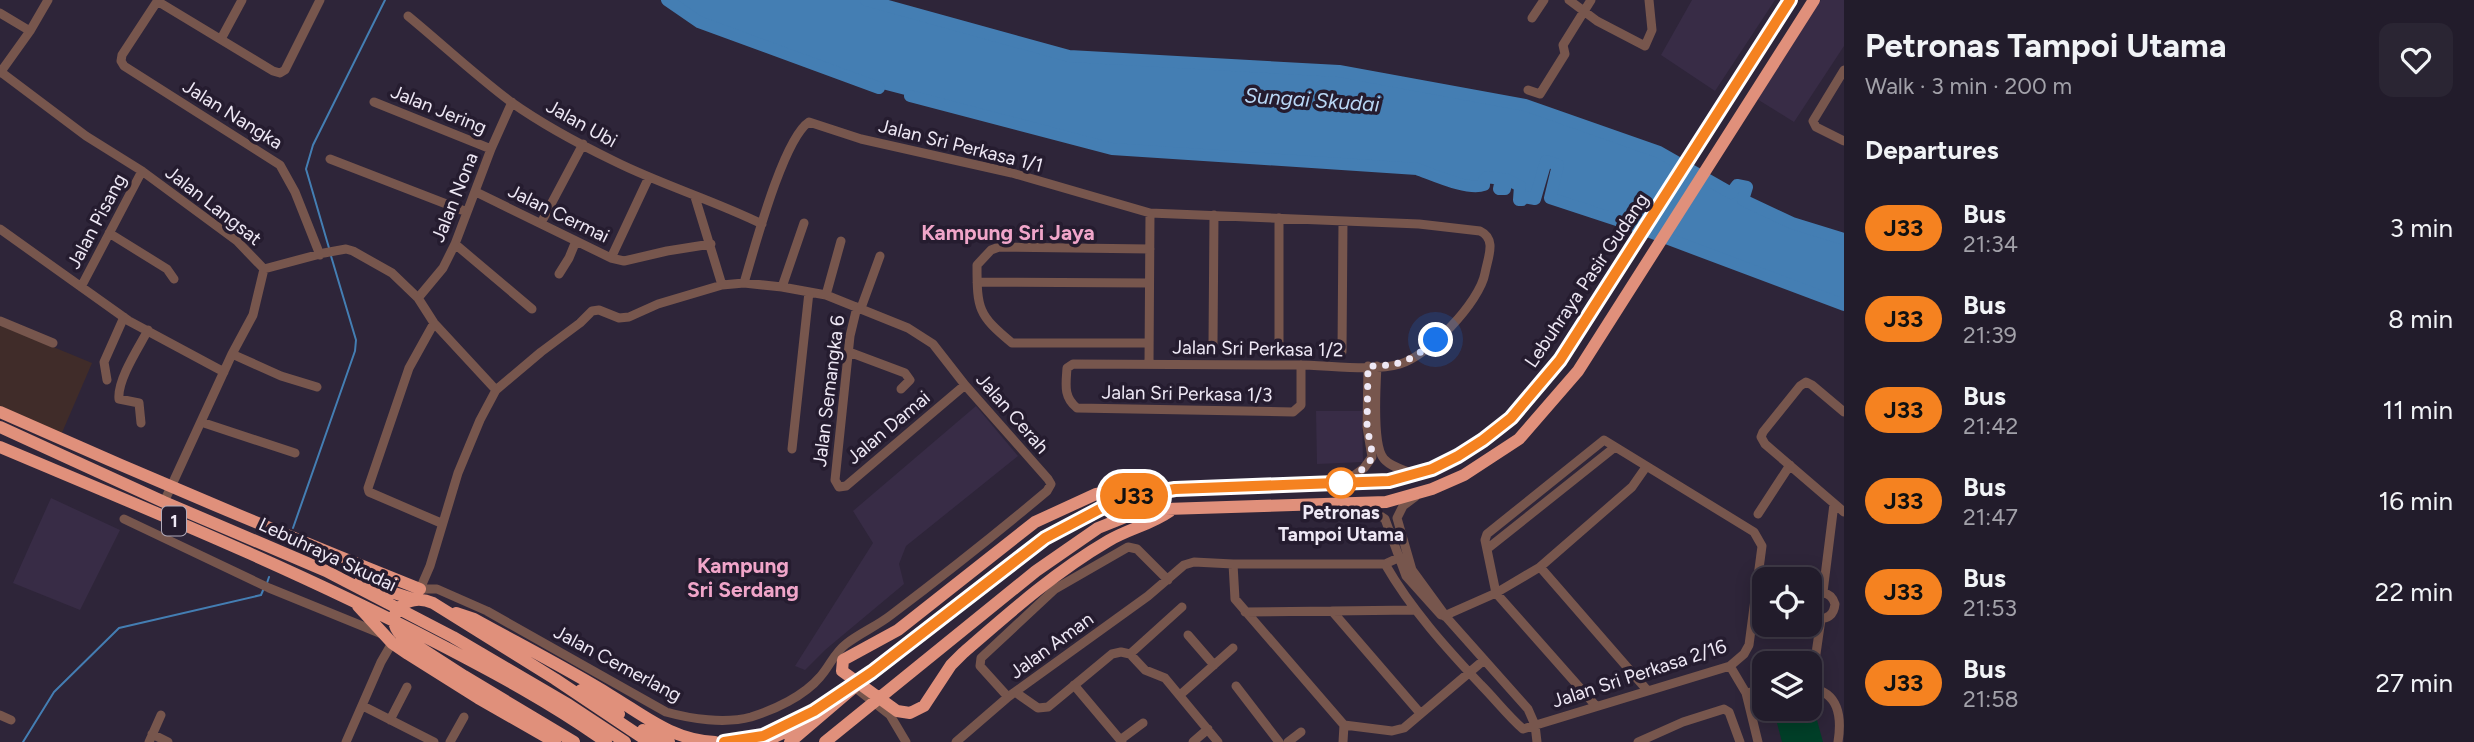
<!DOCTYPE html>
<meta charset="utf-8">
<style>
:root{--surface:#221c2b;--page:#2a2533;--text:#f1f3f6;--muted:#a2a1a9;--line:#3f3a47}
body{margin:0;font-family:Figtree,sans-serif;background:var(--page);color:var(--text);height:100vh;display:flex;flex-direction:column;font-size:26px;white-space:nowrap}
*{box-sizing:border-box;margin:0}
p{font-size:23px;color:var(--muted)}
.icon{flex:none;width:38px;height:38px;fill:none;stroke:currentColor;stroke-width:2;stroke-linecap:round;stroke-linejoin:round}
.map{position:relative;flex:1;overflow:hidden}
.side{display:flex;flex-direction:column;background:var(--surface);width:630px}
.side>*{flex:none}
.badge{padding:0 14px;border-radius:23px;font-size:24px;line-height:46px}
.buttons{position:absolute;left:1752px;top:567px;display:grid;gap:14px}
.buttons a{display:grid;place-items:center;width:70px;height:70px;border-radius:14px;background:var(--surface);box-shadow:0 4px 18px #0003,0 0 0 2px var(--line);font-size:35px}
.you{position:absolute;width:35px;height:35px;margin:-18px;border:5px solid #fff;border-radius:50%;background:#1a73e8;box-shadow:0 0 0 10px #1a73e833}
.map>.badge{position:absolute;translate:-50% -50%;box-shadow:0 0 0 4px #fff}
h2{padding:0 21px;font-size:26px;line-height:63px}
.round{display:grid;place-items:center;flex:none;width:74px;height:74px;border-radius:14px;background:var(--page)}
.head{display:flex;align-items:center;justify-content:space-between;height:119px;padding:0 21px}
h1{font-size:33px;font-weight:700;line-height:52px}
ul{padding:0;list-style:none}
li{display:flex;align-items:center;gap:21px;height:91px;padding:0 21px}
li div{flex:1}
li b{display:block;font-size:26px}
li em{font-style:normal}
li .badge{min-width:77px;font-weight:700;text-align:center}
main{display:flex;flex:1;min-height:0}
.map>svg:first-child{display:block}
</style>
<main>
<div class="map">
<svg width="1844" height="742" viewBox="0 0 1844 742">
<rect width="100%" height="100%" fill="#2e2539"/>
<path fill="#382c46" d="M1692,0H1775L1715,91L1661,55Z
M1821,0H1844V46L1794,122L1757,99Z
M976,406L1018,456L906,546L899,564L904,584L825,650L805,670L795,666L873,543L853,511Z
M1316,411H1362L1363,462L1317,464Z
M51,498L120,530L80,610L13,583Z"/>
<path fill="#402c29" d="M0,325L92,363L61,435L0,409Z"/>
<path fill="#013f28" d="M1815,713L1823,742H1782L1777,723Z"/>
<path fill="#447eb3" d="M667,0H866L1069,56L1339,71L1525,105L1659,152L1731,192L1737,185L1747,187L1744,200L1792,223L1844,239V305L1626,223L1550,198L1558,165L1546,161L1535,199L1523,197L1522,200H1519L1520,186L1506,180L1505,189H1499L1500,178L1487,177L1484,180V185C1468,191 1434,175 1417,169L1112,149L863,84L699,22Z"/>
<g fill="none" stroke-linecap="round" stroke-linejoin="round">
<path stroke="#447eb3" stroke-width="2" d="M329,248L306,169L313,145L385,0
M293,528L355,351L356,340L331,256
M267,583L269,577
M23,742L54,692L119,628L261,595L264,588"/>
<path stroke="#447eb3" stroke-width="12" d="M667,0L699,22L879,88
M866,0L1069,56L1339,71L1525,105L1659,152L1731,193L1737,185L1747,187L1743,200L1792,223L1844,239
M910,96L1112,149L1417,169C1434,175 1468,191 1484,185V180L1487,177L1501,179L1499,189H1505L1506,179L1520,186L1519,200H1522L1523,197L1535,199L1546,161L1558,165L1550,198L1626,223L1844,305"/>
<path stroke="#77564d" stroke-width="9" d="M158,0L122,55L121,61L124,66L280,165L295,192L320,255
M1569,0L1597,21L1645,46L1652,30L1649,0
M157,1L273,71L280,73L285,70L320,0
M0,13L30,31
M408,16C442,44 475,75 511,102C542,124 579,144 614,161C662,185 713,200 762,224
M1532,18L1544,0
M221,39L242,0
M1844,70L1813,121L1816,127L1844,141
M1,72L86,136L142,171L237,241L264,269
M0,73L30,31L48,0
M1528,90L1540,94L1565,54L1563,45L1591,0
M374,102L491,149
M330,159L467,212
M476,192L611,258L624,261L667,251L711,244
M695,197L722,285
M541,223L583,144
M0,229L129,321L224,372
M109,233L167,269L174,279
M455,244L532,309
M611,258L649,177
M264,269L324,253L346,249L353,251L392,273L418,298L434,323L496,390
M559,274L569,258L576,241
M977,282L1149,283
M744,283C754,250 783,139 809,122L861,139L1012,173L1150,213L1419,224L1480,231C1497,239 1488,257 1485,273C1480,302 1428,356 1400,364C1373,372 1327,365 1298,365C1223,364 1148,364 1073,364L1067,368C1066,384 1063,397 1077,408L1293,412L1301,405V365
M744,283L782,287L826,295L908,328L933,344L965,385L1048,479L1051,484L1047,491C996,534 944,575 891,615C877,626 860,633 846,644C834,653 830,666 820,677C804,696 774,710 751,717C725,724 691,719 666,712L487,611L437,589H420L430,566L458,473L480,420L496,390L541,352L580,323L592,311L599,310L619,318L629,317L658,304L722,285Z
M81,287L142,171
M782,287L804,223
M826,295L841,241
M418,298L443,268L455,244L491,149L512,102
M857,307L850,336L835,480L839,487L846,486L965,385
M861,308L880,256
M0,321L53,343
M434,323L409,368L368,488L369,492L441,523
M1149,343H1012C978,315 977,309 977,265L991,250L999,247L1150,249
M1213,344L1214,215
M849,352L905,373L910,380L901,389
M1342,352L1343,221
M1279,353V218
M232,354L281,376L317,387
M1149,364L1150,213
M1377,366C1376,385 1372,446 1384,459C1391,467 1404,470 1414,474
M107,380L104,362L124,317
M1844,412L1812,385L1806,382L1800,386L1763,432L1761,437L1765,444L1844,512
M201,422L295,453
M141,423L139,403L119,399C117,380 139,347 148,330
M792,449L809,292
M1345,482L1364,468L1372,457L1367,427L1368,366
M1415,497L1403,506L1397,518L1412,570L1447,618L1528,709L1535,725L1537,742
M164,502L232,354L253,315L264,269
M1351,506L1379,515L1385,519L1406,576L1441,615
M1758,514L1790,465
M124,519L269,588L382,634
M1487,549L1615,447
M1233,564L1235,599L1344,725L1343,742
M1385,564C1411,609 1446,648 1481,685C1495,699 1508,716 1523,729L1730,666L1744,654L1749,645L1762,546L1754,532L1604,440L1487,534L1485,540L1496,593L1596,706
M1540,567L1647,690
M1823,592L1834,504
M1810,601C1817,589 1831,591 1835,604C1834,615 1827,620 1817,618L1810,611
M1332,611L1420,713
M1245,612L1415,610
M1444,616L1496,593L1540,567L1632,487L1646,467
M1188,635L1214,665
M1130,654L1182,607
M1730,666L1746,693
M1074,685L1122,742
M1236,686L1279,742
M1810,688C1839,692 1842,717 1838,742
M1811,688L1821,619
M857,689L890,715L906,742
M1015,692L1038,708L1048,707L1112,654L1121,652L1130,654L1145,670L1165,678L1218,742
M1180,695L1233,648
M1008,697L980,666L981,658L1055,589L1128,547L1137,549L1168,580
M363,706L434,742
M0,715L11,720
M390,720L407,687
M1344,725L1392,731L1404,728L1484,660
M152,734L168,742
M1120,740L1143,723
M149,742L161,715
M346,742L381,662L392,643
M450,742L464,717
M956,742L1008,697L1148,596L1184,565L1194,562L1233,564H1385L1398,558
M1193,742L1208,729
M1288,742L1301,732
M1638,742L1683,722L1724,709L1729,712L1740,742
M1758,742L1746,693L1764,690"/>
<path stroke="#e0907b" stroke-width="12" d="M0,412C139,474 279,533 420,589
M0,427L164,502L326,571L453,637L569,705L625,742
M0,447C147,509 295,569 437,643C495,673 553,704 606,742
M1147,486L1096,494L1035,522L898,630L843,660L842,671L897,711L910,713L924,706L951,665L963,653C1009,613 1055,572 1108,541C1128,529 1150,525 1170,511
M360,582L416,600
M358,606L392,643L408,654L478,698L555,742
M456,613L474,619C519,644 566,668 610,695C645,716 672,740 715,742
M581,690L619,714
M643,730L669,742
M574,742L464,676L402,636C381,616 406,591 433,603L555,679L649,742
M725,742L753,739L772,732
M764,742L791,729L814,711
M790,742L872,672L1034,546L1057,530L1113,502L1140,495L1175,489L1389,481L1431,469L1458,456L1483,440L1511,418L1561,360L1790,0
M825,742L1036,571L1098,528L1128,516L1166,509L1386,502L1432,489L1464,475L1519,439L1578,371L1814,0"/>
</g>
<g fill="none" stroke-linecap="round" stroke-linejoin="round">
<g stroke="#fff" stroke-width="16">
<path id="line" d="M724,742L763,736L814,711L872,672L1045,538L1113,502L1140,495L1175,489L1389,481L1432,469L1458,456L1483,440L1511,418L1560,360L1790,0"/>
</g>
<use href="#line" stroke="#f58220" stroke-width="10"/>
<path stroke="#eee8f5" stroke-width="7" stroke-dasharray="0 12.6" d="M1341,483H1344L1364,468L1373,457L1367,427L1368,366C1401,366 1411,361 1436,340"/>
</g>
<circle fill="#fff" stroke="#f58220" stroke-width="3.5" cx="1341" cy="483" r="14"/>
<g text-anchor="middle" stroke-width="7" stroke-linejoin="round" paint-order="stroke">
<rect fill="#251c2f" stroke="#b2abba" stroke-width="2" x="162" y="506.5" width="24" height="29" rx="5"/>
<g font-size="18" font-weight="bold" fill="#eee8f5">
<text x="174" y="527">1</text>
</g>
<g font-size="19" fill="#eee8f5" stroke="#251c2f">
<text transform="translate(439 109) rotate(22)" y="7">Jalan Jering</text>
<text transform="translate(233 114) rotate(32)" y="7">Jalan Nangka</text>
<text transform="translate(582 123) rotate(29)" y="7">Jalan Ubi</text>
<text transform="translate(961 145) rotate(14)" y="7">Jalan Sri Perkasa 1/1</text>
<text transform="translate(454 197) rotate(-68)" y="7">Jalan Nona</text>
<text transform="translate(214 205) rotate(38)" y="7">Jalan Langsat</text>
<text transform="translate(559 213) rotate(26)" y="7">Jalan Cermai</text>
<text transform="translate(96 221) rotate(-62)" y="7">Jalan Pisang</text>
<text transform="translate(1586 280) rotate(-56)" y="7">Lebuhraya Pasir Gudang</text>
<text transform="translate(1258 348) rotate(1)" y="7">Jalan Sri Perkasa 1/2</text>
<text transform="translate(828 391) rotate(-83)" y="7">Jalan Semangka 6</text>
<text transform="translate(1187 393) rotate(1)" y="7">Jalan Sri Perkasa 1/3</text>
<text transform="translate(1013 413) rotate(49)" y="7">Jalan Cerah</text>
<text transform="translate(888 427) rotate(-40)" y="7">Jalan Damai</text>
<text transform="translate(328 554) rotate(25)" y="7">Lebuhraya Skudai</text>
<text transform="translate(1051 645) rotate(-36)" y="7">Jalan Aman</text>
<text transform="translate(618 663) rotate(28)" y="7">Jalan Cemerlang</text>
<text transform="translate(1639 673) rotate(-18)" y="7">Jalan Sri Perkasa 2/16</text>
</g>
<g font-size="19" font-weight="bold" fill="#eee8f5" stroke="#251c2f">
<text x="1341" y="519">Petronas<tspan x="1341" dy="22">Tampoi Utama</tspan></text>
</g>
<g font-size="21" font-style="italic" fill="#b9d7f5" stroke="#251c2f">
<text transform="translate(1312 100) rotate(4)" y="7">Sungai Skudai</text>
</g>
<g font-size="21" font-weight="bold" fill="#f0a5c9" stroke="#251c2f">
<text x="1008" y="240">Kampung Sri Jaya</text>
<text x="743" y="573">Kampung<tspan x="743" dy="24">Sri Serdang</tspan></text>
</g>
</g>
</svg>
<div class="buttons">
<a><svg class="icon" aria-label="locate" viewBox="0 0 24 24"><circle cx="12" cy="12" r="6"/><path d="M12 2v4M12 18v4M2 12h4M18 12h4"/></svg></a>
<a><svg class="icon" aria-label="layers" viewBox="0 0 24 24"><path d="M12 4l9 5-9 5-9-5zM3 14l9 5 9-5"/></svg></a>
</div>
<div class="you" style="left:1436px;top:340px"></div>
<b class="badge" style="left:1134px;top:496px;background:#f58220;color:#111">J33</b>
</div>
<section class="side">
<div class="head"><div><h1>Petronas Tampoi Utama</h1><p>Walk · 3 min · 200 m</p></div><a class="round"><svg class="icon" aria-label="heart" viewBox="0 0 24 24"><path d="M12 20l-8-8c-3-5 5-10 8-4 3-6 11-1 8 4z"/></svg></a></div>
<h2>Departures</h2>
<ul>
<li><span class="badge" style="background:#f58220;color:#111">J33</span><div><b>Bus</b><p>21:34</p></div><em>3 min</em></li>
<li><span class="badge" style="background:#f58220;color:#111">J33</span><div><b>Bus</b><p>21:39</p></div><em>8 min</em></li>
<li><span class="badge" style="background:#f58220;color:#111">J33</span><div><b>Bus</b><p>21:42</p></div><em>11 min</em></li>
<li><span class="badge" style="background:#f58220;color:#111">J33</span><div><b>Bus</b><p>21:47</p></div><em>16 min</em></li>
<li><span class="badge" style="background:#f58220;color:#111">J33</span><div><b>Bus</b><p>21:53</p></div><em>22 min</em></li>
<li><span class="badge" style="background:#f58220;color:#111">J33</span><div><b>Bus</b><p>21:58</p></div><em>27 min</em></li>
</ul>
</section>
</main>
